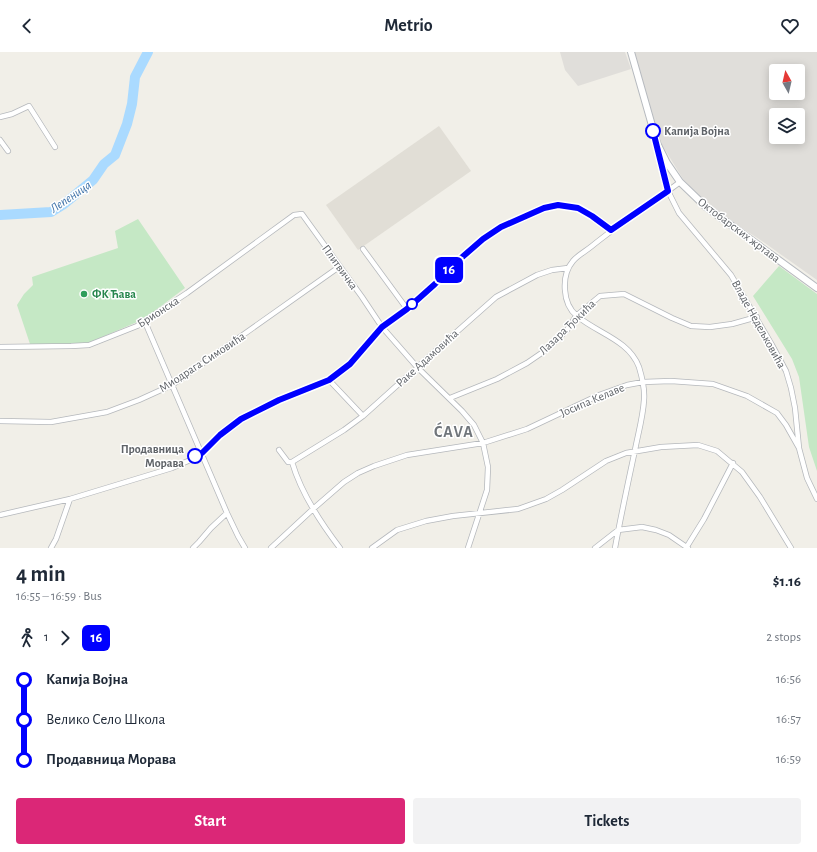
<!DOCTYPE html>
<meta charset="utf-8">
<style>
:root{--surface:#fff;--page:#f2f2f3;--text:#1f2937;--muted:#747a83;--accent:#db2777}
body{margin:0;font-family:"Alegreya Sans",sans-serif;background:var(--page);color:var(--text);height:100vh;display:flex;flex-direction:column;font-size:15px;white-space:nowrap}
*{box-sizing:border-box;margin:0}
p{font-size:13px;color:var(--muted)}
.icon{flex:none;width:22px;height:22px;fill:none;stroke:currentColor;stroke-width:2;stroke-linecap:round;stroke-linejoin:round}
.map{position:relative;height:496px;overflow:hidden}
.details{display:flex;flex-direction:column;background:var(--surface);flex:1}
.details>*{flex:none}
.badge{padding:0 8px;border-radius:6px;font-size:14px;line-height:26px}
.needle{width:26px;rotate:352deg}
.buttons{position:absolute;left:769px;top:12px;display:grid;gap:8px}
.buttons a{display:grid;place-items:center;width:36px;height:36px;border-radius:4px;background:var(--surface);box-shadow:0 2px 10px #0003;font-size:20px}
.map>.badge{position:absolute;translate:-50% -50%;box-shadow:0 0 0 2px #fff}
.legs{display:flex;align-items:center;gap:6px;height:44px;padding:0 16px;font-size:13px}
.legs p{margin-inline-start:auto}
.headline{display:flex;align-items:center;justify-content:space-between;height:68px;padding:0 16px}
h1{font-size:22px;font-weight:700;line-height:30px}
.cta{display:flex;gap:8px;margin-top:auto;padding:8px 16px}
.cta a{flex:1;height:46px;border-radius:4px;background:var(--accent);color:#fff;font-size:16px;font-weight:700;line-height:46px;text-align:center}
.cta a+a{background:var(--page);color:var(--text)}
ul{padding:0 16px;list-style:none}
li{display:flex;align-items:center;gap:14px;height:40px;font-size:15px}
li i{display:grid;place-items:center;width:6px;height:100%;margin:0 5px;background:currentColor}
li i::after{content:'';width:10px;height:10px;margin:-5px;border:3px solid;border-radius:50%;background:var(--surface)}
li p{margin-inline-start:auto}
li:first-child i{background:linear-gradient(#0000 50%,currentColor 0)}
li:last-child i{background:linear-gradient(currentColor 50%,#0000 0)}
header{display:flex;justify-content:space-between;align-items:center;height:52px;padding:0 16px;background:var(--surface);font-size:18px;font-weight:700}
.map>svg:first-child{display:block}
</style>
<header><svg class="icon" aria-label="back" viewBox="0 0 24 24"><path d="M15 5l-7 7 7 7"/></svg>Metrio<svg class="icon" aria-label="heart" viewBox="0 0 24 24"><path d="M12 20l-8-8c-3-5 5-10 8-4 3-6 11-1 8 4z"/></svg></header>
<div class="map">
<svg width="817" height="496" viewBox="0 0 817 496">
<rect width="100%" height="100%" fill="#f1efe8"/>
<path fill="#e0deda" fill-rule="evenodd" d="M560,0H625L631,17L578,34L565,18Z
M633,0H817V228L759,187L723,164L699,145L683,127L659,88ZM776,19H798V41H776ZM776,63H798V85H776Z"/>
<path fill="#e1ded6" d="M439,74L471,119L358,198L326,153Z"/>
<path fill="#c5e8c5" d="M138,167L185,236L144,267L86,292H30L17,253L24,242L33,233L32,225L118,196L115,179Z
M779,214L817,242V419L809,395L799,325L792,307L753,244Z"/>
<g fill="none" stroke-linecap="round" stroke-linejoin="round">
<path stroke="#aadaff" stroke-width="10" d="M0,163L51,160L64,152L93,128L104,112L115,103L127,72L132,52L135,25L148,0"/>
<g stroke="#b5b8bc" stroke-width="6">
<path id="street" d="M0,65L12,62L29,54L55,95
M0,88L8,99
M668,139L679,161L731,223L772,293L786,319L791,336L795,356L799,396L807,426L817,447
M363,197L407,257
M145,270L227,461L238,484L245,496
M0,295L71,294L89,293L137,274L187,241L294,163L302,162L362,245L382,275L417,315L462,359L474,373L483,391L488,415L487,438L468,496
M329,328L363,364
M450,346L497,327L527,311L546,298L567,278L576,264L600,244L624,242L672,266L691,274L710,275L732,272L757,265
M0,369L51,370L107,360L139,348L172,333L339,215
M279,398L288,410H292C301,441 320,470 340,496
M292,410L344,378L363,364L452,284L496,245L537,223L552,218L568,216
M0,463L70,447
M51,496L56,487L70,447L172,416L188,409L202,401L220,383L241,367L279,348L329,328L350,312L382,275L407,257L435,232L460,207L483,187L501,175L544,156L558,153L578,156L592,164L611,178
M193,496L199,490L211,476L227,461
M271,496L313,457L344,430L358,421L374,414L407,403L483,391L527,377L599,343L627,333L643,330L671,329L713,332L747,344L777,361L786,373L799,396
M372,496L397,478L426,469L453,464L518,457L546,447L562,438L606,409L626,401L661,395L698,393L717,399L742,420L760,445L791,496
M595,496L618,478L642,475L656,478L669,483L688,496
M615,496C621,463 628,431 635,398C638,382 643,365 644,348C645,337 642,325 639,315C629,288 597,281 577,264C562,252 561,223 573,209C578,203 586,199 592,194C620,171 651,152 680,130
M686,496L704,467L733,411"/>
</g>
<g stroke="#b6babf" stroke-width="8">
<path id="secondary" d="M631,0L657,91L667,111L680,130L706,155L817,236
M659,102L668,139"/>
</g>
<use href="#street" stroke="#fff" stroke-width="4.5"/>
<use href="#secondary" stroke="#fff" stroke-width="6"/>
</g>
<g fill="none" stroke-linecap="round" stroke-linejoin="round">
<g stroke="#fff" stroke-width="9">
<path id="line-1" d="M195,404L202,401L220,383L241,367L279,348L329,328L350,312L382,275L407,257L435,232L460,207L483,187L501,175L544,156L558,153L578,156L592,164L611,178L668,139L653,79"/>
</g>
<use href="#line-1" stroke="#00f" stroke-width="6"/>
</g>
<g fill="#fff" stroke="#00f" stroke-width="2">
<circle cx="653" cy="79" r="7"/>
<circle cx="412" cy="252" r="5"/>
<circle cx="195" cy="404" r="7"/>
</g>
<circle fill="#2e9e5b" stroke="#fff" stroke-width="1.5" cx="84" cy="242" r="4"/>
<g text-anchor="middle" stroke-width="3" stroke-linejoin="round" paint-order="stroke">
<g font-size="12" font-weight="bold" fill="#5f6368" stroke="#fff" text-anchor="start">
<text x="664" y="83">Капија Војна</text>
<text x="184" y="401" text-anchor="end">Продавница<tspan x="184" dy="14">Морава</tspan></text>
</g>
<g font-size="12" fill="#5f6368" stroke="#fff">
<text transform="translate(739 178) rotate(37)" y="4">Октобарских жртава</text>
<text transform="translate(340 215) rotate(54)" y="4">Плитвичка</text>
<text transform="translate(158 260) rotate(-33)" y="4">Брионска</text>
<text transform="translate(759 272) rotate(61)" y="4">Владе Недељковића</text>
<text transform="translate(567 275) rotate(-44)" y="4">Лазара Ђокића</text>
<text transform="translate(427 306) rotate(-42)" y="4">Раке Адамовића</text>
<text transform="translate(202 310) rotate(-33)" y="4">Миодрага Симовића</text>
<text transform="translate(592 348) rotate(-23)" y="4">Јосипа Келаве</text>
</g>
<g font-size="12" font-weight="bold" fill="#27864d" stroke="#fff" text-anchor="start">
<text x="92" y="246">ФК Ћава</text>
</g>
<g font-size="13" font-style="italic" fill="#4174aa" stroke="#fff">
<text transform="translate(70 144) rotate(-34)" y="5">Лепеница</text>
</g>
<g font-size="16" font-weight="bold" letter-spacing="1" fill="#70757a" stroke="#fff">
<text x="454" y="385">ĆAVA</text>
</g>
</g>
</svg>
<div class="buttons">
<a><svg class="needle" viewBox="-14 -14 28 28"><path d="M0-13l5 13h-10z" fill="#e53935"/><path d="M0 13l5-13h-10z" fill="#747a83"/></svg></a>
<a><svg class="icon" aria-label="layers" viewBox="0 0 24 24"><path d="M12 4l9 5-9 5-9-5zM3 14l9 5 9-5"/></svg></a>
</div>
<b class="badge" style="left:449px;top:218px;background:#00f;color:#fff">16</b>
</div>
<section class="details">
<div class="headline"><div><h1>4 min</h1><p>16:55 – 16:59 · Bus</p></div><b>$1.16</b></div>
<div class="legs"><svg class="icon" aria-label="walk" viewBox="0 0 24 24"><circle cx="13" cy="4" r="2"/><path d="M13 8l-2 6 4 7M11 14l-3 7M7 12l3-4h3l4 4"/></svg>1<svg class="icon" aria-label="forward" viewBox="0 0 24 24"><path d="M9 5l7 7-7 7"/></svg><b class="badge" style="background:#00f;color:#fff">16</b><p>2 stops</p></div>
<ul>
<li><i style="color:#00f"></i><b>Капија Војна</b><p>16:56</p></li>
<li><i style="color:#00f"></i><span>Велико Село Школа</span><p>16:57</p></li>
<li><i style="color:#00f"></i><b>Продавница Морава</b><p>16:59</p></li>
</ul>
<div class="cta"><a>Start</a><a>Tickets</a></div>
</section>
